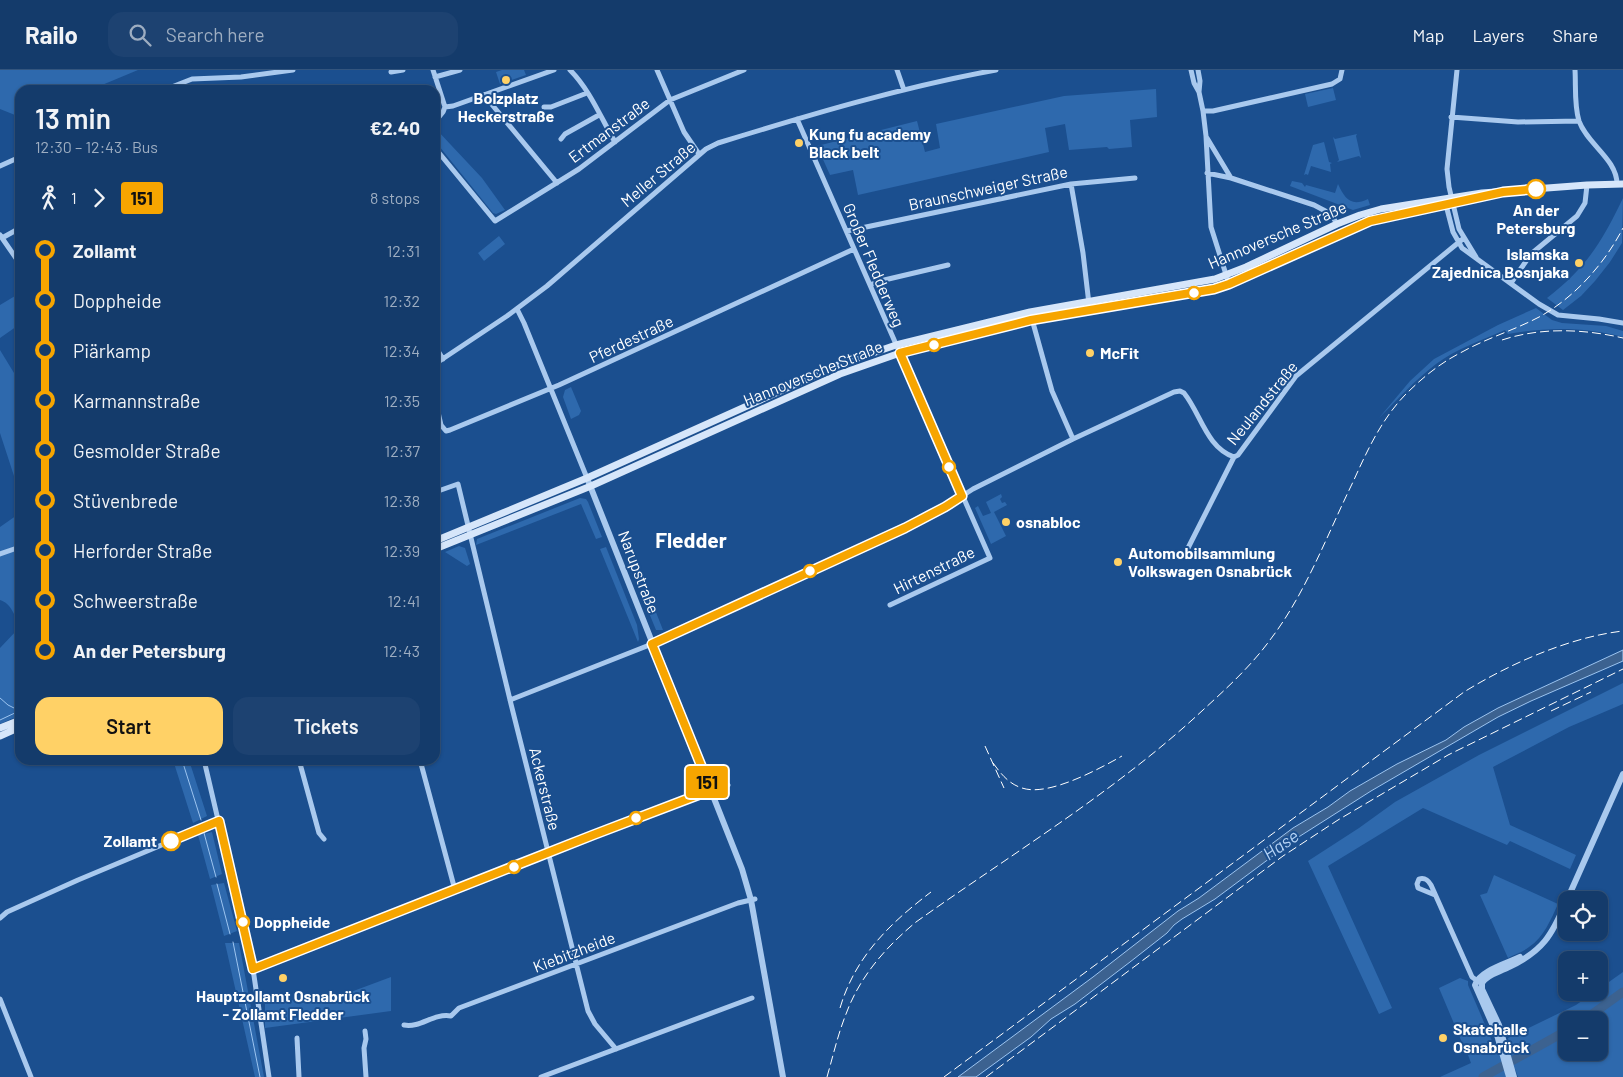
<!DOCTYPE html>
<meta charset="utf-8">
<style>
:root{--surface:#143b6b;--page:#1d4271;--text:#f1f3f6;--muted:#9dadc1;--line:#33557e;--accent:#ffd166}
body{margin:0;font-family:Barlow,sans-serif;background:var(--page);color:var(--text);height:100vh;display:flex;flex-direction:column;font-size:19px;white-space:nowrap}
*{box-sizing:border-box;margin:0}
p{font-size:16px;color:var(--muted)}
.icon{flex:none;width:28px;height:28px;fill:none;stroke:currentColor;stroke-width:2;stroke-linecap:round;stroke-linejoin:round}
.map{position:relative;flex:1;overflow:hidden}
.sheet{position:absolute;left:15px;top:15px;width:425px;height:680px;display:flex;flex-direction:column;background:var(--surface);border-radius:15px;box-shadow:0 1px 4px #0004,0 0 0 1px var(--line)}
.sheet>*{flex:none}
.badge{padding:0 10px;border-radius:4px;font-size:18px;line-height:32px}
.tools{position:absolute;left:1558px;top:821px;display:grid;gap:10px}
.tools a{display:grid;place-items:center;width:50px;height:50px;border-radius:10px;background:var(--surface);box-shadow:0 1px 4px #0004,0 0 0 1px var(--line);font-size:25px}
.map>.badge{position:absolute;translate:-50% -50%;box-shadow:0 0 0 2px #fff}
.legs{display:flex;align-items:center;gap:8px;height:55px;padding:0 20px;font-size:16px}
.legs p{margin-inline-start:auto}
.headline{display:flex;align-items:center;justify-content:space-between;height:85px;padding:0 20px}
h1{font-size:28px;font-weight:600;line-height:38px}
.action{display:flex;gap:10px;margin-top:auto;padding:10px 20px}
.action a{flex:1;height:58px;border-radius:15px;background:var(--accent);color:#111;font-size:20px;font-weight:600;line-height:58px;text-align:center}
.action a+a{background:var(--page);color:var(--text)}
ul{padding:0 20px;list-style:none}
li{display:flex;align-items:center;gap:18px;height:50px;font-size:19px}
li i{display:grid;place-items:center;width:8px;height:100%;margin:0 6px;background:currentColor}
li i::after{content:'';width:12px;height:12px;margin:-6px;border:4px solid;border-radius:50%;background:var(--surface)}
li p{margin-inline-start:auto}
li:first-child i{background:linear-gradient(#0000 50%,currentColor 0)}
li:last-child i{background:linear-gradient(currentColor 50%,#0000 0)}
header{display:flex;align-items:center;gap:30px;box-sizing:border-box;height:70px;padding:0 25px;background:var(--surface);border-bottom:1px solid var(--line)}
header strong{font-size:24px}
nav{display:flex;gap:28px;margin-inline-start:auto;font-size:18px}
.search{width:350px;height:45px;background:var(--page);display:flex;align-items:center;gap:12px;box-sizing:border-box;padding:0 18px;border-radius:15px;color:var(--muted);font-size:19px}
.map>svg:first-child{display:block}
</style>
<header>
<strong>Railo</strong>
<div class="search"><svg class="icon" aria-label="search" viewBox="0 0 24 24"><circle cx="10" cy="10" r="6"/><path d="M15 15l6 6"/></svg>Search here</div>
<nav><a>Map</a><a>Layers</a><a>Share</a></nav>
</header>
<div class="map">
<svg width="1623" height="1007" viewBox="0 0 1623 1007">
<rect width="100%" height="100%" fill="#1b4f8f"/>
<path fill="#2e69ad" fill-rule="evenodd" d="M0,0H138L90,20H20V47L0,39Z
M502,0H524L526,5L500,14L496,2Z
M1333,18L1336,30L1308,37L1305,24Z
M1156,19L1157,47L1130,50L1132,77L1109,79L1107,77L1069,80L1065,54L1045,58L1049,82L858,125L853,100L830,105L817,76L917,51L925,82L940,78L936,54L1064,26Z
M436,59L482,108L505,140L496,144L493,143L435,71Z
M1357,64L1356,66L1361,88L1359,86L1337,92L1339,90L1333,67L1335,69Z
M1324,72L1329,92L1332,93L1330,94L1331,102L1311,96L1308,105L1306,104L1304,105L1313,75Z
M1292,111L1302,113L1305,117L1306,115L1335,123L1338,114C1345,129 1351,137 1368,129L1370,135L1353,140L1290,116Z
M1623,128L1622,173L1610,192L1595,211L1581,226L1563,240L1547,228C1586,198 1602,172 1623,128Z
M499,166L505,174L484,191L478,183Z
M15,226L20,232V254L0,268V235Z
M1536,238L1552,250L1562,253L1606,256L1623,261V267C1584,257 1548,257 1508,264L1505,260C1482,270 1456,279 1436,294C1415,310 1397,330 1379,348L1410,311L1434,289L1498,255Z
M0,280L14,303L20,300V403L14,406L0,363Z
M571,317L581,341L579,345L571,349L563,327L565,320Z
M1001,424L1002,427L1000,429L1002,433L1005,432L1007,435L994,442L1006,466L991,474L975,438L978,436L983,446L991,443L986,432Z
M580,428L586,429L588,432L602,467L596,469L581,434L476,475L477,469Z
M20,443V645L0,654V578L18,559C17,548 11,533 0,530V457Z
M459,476L465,478L470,494L467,496L445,482Z
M606,477L637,555L639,569L638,572L600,479Z
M643,520L645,523L648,522L663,560H656L640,521Z
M1623,613V634L1569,657L1493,697L1510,755L1576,785L1570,799L1510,771L1507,775L1423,738L1328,796L1392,938L1379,944L1308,791L1359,758L1395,732L1479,685Z
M173,690H189L207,746L193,753Z
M212,762L222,804L210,809L198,765Z
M1494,805L1558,834C1551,849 1544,867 1529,877C1523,882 1515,884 1508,888L1480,825L1487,823Z
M224,813L237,861L224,866L211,815Z
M225,873H239L264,1007H255Z
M1623,902V1007H1518L1515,999L1505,1004L1506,1007H1440L1471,993L1468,985L1495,974L1500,983L1507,986L1511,984L1508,968L1576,935L1593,923L1599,922V919ZM1566,950H1599V982H1566Z
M391,907V941L265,958V934L348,923Z
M1460,908L1468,911V915L1492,971L1466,982L1439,918Z"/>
<path fill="#3c6290" stroke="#9cc4f0" d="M1623,580V591L1531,631L1498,647L1371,721L1297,768L1215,829L1182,849L1174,855L1167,863L1130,892L1075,934L1051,949L1031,967L976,1007H958L1093,907L1178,841L1199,828L1293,758L1328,737L1350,721L1397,694L1446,670L1464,657L1498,638Z"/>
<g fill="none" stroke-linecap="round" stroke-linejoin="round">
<path stroke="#9cc4f0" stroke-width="1" d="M0,628L8,635L20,641
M0,650L19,641
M182,690L201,750
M204,763L216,807
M217,814L230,864
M233,872L260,1007"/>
<path stroke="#3c6290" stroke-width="9" d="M1584,950L1623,922
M1483,1007L1566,961"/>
<path stroke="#a9c9ee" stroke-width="5" d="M433,0L445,37
M570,0C590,20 601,48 615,72
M657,0L684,62L699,84
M897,0L904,20
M1191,0L1194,13L1199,22L1203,41L1206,66L1211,157L1229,214
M1198,0L1200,11L1199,22
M1457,0L1447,99L1449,117L1459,159L1476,187
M1575,0C1576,16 1574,35 1579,51C1587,74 1617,89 1617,114
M391,2L403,0
M435,7L460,0
M164,20L192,9L241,7L293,0
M484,25L557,113
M445,37L453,36L554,0
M544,37H551L587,23
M1203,41H1213L1332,14L1340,9L1342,0
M1451,47L1518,52L1579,51
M797,49L990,488L890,535
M435,52L443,42L445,37
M1207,68L1231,108
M561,69L565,64L599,45
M435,78L495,151L579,99L670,30L744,0
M0,96L20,87
M1207,103L1231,108L1314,135L1331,144L1337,154
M1071,114L1083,183L1089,234
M1448,133L1446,135L1453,162L1462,178L1539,234L1558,245L1599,249L1623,253
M847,161L1071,114L1135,108
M0,165L20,194
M2,168L20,158
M435,205V207
M1511,213L1531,184L1577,146L1585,133L1587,115
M870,215L880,211L948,195
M517,239L524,253L587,408
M1030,242L1052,321L1073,369
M435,276L443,289
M435,294L507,246L547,216L706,79L718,73C809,45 902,17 996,0
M435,329L441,355L446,361L450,360L559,315L854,179
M441,420L458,414L511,634L588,941L595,954L616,979
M0,484L20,477
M1185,484L1234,387L1238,385L1296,306L1464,168
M510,630L652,574L905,457L945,437L973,419L1073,369L1174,322L1180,321L1184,323C1201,344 1206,377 1234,387
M204,690L253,899L269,1007
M299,690L319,763L324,769
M420,690L455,820
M1435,825L1418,818L1417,814L1419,809C1425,807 1428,810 1431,815L1472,907L1479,912
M0,848L7,842L78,810L219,751
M253,899L652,742L728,715
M0,929L31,1007
M404,955C421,958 433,943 451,946L459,938L738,833L755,829
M365,961L366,969L364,978L366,1007
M297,968L299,1007
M541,1007L752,928"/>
<path stroke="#a9c9ee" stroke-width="6" d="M587,408L742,799L751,830L783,1007
M1567,830L1623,704
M1509,1007L1497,965L1475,915C1479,901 1508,893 1520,887
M1514,1007L1499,955L1482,919V913C1487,904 1500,902 1509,897C1543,881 1552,865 1566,832"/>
<path stroke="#d6e6fa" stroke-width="7" d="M435,471L587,408L838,295L896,275L1030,242L1215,209L1246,197L1337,154L1360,145L1381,139L1482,123L1587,115L1623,114
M435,479L591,416L840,304L900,283L1031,250L1214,219L1229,214L1366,152L1384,147L1446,135L1476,128
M0,658L20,650
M0,666L20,657"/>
<path stroke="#fff" stroke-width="1" stroke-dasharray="9 4" stroke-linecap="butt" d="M1502,270C1541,257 1584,259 1623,268
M1551,641L1591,622
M985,676L1004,718
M993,693C1001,704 1009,714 1022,718C1048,727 1099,699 1122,686
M840,938C855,887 889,854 931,822
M827,1007C833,986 838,964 846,944C860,906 886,877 916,852C1013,783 1116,721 1203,640C1227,618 1251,596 1270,570C1306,523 1327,465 1353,412C1367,381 1381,350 1405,325C1422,308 1440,293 1462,282C1487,268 1515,260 1541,246C1576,226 1605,193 1623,158
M944,1007L1464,622C1509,594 1570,567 1623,561
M986,1007L1283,786L1338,750L1448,685L1623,599"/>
</g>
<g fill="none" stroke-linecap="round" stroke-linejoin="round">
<g stroke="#fff" stroke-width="11">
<path id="line-1" d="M171,771L219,751L253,899L593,765L711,720L652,574L905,458L945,437L962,426L900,283L1031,250L1214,219L1229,214L1370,151L1503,122L1536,119"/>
</g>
<use href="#line-1" stroke="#f7a500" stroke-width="8"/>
</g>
<g fill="#ffd166" stroke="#1b4f8f" stroke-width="2">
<circle cx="506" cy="10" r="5"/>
<circle cx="799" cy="73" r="5"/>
<circle cx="1579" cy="193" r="5"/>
<circle cx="1090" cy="283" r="5"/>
<circle cx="1006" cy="452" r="5"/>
<circle cx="1118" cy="492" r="5"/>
<circle cx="283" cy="908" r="5"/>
<circle cx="1443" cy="968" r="5"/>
</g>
<g fill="#fff" stroke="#f7a500" stroke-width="2.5">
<circle cx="1536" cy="119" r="9"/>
<circle cx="1194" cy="223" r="6"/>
<circle cx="934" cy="275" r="6"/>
<circle cx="949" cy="397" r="6"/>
<circle cx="810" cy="501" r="6"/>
<circle cx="636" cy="748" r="6"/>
<circle cx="171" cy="771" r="9"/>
<circle cx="514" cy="797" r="6"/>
<circle cx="243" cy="852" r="6"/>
</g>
<g text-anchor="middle" stroke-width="4" stroke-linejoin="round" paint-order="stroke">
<g font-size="16" font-weight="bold" fill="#fff" stroke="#1b4f8f" text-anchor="start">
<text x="506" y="34" text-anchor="middle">Bolzplatz<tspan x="506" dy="18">Heckerstraße</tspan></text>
<text x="809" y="70">Kung fu academy<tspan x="809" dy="18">Black belt</tspan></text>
<text x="1569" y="190" text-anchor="end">Islamska<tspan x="1569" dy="18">Zajednica Bosnjaka</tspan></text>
<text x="1100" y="289">McFit</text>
<text x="1016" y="458">osnabloc</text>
<text x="1128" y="489">Automobilsammlung<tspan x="1128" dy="18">Volkswagen Osnabrück</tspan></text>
<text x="283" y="932" text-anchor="middle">Hauptzollamt Osnabrück<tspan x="283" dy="18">- Zollamt Fledder</tspan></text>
<text x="1453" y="965">Skatehalle<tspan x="1453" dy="18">Osnabrück</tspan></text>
</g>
<g font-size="16" fill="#fff" stroke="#1b4f8f">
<text transform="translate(609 60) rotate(-37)" y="6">Ertmanstraße</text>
<text transform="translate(658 104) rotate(-40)" y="6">Meller Straße</text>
<text transform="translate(988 118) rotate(-12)" y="6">Braunschweiger Straße</text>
<text transform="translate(1277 165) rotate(-23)" y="6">Hannoversche Straße</text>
<text transform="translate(874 195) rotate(67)" y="6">Großer Fledderweg</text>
<text transform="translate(631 269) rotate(-25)" y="6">Pferdestraße</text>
<text transform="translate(813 303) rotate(-22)" y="6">Hannoversche Straße</text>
<text transform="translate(1262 333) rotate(-51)" y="6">Neulandstraße</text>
<text transform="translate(934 500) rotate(-26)" y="6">Hirtenstraße</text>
<text transform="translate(639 502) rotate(69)" y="6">Narupstraße</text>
<text transform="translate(545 719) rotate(76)" y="6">Ackerstraße</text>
<text transform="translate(574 882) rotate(-21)" y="6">Kiebitzheide</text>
</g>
<g font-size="16" font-weight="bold" fill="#fff" stroke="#1b4f8f">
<text x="1536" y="146">An der<tspan x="1536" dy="18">Petersburg</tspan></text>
<text x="157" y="777" text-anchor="end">Zollamt</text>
<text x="254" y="858" text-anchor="start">Doppheide</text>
</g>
<g font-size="18" font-style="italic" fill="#b5d3f5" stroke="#1b4f8f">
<text transform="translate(1281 775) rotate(-35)" y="6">Hase</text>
</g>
<g font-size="21" font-weight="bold" fill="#fff" stroke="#1b4f8f">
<text x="691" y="478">Fledder</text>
</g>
</g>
</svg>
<div class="tools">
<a><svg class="icon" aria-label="locate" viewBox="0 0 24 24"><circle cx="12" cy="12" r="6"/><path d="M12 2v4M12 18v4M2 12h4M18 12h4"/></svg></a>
<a>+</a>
<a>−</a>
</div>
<b class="badge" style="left:707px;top:712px;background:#f7a500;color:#111">151</b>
<section class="sheet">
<div class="headline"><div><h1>13 min</h1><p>12:30 – 12:43 · Bus</p></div><b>€2.40</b></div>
<div class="legs"><svg class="icon" aria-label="walk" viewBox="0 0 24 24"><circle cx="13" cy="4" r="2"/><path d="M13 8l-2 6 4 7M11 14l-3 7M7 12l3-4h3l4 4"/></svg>1<svg class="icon" aria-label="forward" viewBox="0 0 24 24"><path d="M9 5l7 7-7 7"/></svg><b class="badge" style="background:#f7a500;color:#111">151</b><p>8 stops</p></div>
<ul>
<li><i style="color:#f7a500"></i><b>Zollamt</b><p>12:31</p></li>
<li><i style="color:#f7a500"></i><span>Doppheide</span><p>12:32</p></li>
<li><i style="color:#f7a500"></i><span>Piärkamp</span><p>12:34</p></li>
<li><i style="color:#f7a500"></i><span>Karmannstraße</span><p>12:35</p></li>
<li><i style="color:#f7a500"></i><span>Gesmolder Straße</span><p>12:37</p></li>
<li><i style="color:#f7a500"></i><span>Stüvenbrede</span><p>12:38</p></li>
<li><i style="color:#f7a500"></i><span>Herforder Straße</span><p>12:39</p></li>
<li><i style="color:#f7a500"></i><span>Schweerstraße</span><p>12:41</p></li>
<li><i style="color:#f7a500"></i><b>An der Petersburg</b><p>12:43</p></li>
</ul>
<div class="action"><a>Start</a><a>Tickets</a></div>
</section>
</div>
